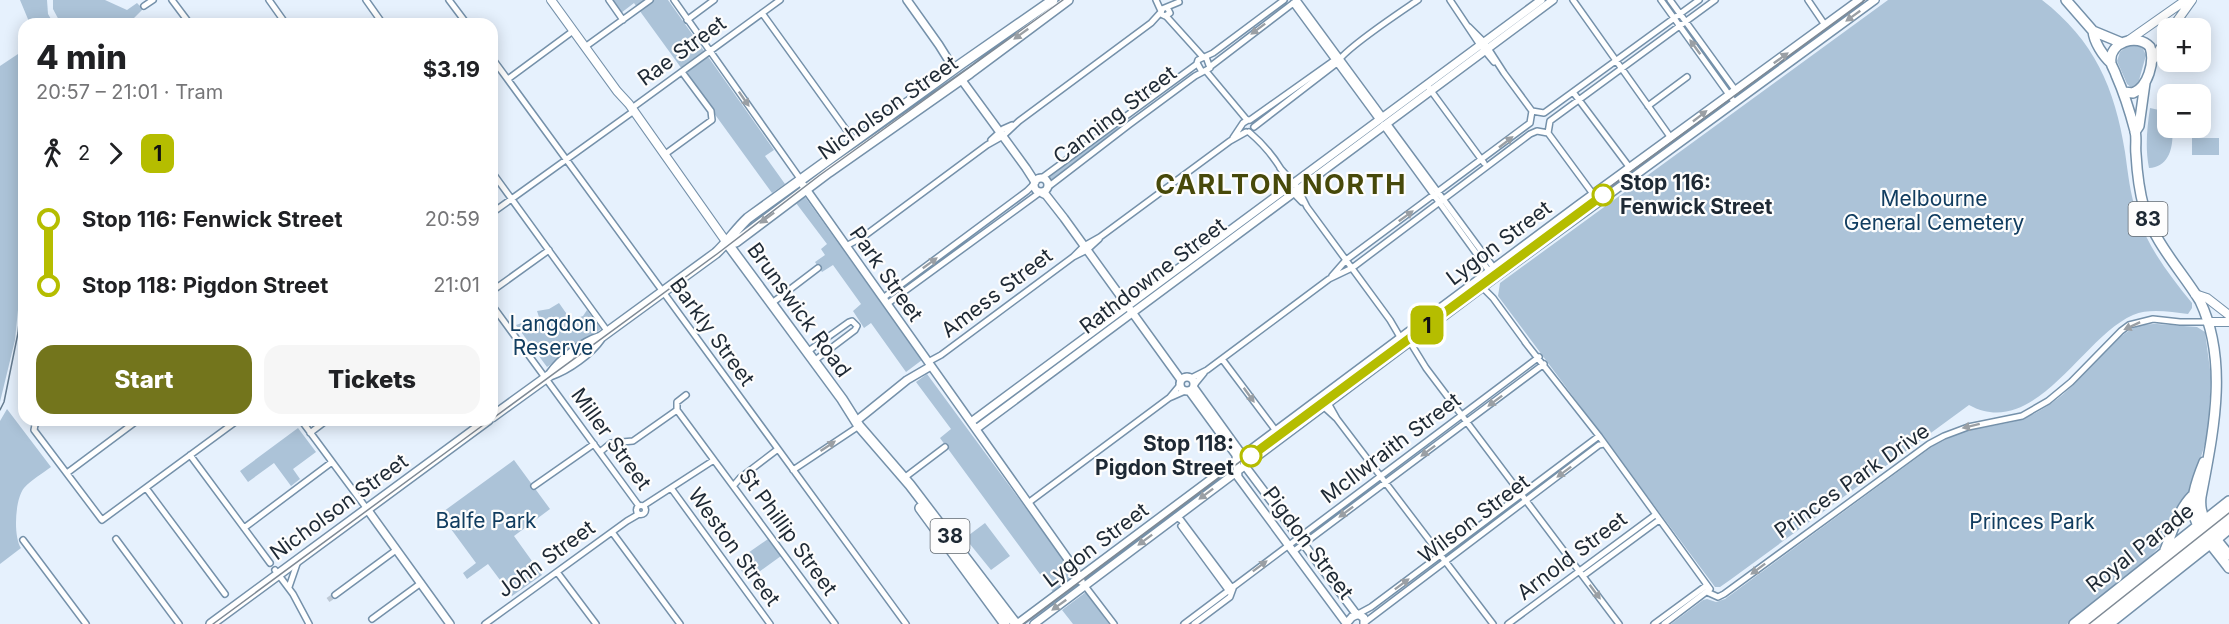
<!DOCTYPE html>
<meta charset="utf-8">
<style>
:root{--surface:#fff;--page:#f6f6f6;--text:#202124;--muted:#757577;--accent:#73751c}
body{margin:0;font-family:Inter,sans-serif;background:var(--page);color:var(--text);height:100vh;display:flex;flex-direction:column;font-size:22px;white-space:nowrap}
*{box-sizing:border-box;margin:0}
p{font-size:20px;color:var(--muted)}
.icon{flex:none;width:33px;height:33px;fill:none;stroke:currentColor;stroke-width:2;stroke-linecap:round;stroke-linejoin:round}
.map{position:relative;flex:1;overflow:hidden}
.drawer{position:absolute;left:18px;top:18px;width:480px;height:408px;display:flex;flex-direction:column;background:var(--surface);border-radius:18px;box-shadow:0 3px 15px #0003}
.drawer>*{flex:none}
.badge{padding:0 12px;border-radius:9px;font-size:21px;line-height:39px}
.buttons{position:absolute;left:2157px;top:18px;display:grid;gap:12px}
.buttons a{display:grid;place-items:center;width:54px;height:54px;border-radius:12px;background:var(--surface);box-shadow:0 3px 15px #0003;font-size:30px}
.map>.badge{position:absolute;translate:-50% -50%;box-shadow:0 0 0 3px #fff}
.legs{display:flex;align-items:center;gap:9px;height:66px;padding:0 18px;font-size:20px}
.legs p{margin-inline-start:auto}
.headline{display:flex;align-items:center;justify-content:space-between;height:102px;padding:0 18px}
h1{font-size:33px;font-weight:800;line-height:45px}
.action{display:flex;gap:12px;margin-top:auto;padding:12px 18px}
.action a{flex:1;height:69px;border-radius:18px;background:var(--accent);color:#fff;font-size:24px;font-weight:800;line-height:69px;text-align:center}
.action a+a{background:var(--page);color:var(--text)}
ul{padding:0 18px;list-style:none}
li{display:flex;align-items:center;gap:21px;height:66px;font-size:22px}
li i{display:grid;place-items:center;width:9px;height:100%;margin:0 8px;background:currentColor}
li i::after{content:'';width:15px;height:15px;margin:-8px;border:4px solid;border-radius:50%;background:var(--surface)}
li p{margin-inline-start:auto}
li:first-child i{background:linear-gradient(#0000 50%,currentColor 0)}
li:last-child i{background:linear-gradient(currentColor 50%,#0000 0)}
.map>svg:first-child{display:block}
</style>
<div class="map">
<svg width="2229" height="624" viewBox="0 0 2229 624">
<rect width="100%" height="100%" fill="#e6f1fd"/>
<path fill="#acc3d8" d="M20,0H47L48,14L54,24H30Z
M53,0H105L127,10L137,3L143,9L128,24H61L53,9Z
M611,0H668L774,150L765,156L785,184L772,193L634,3L621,13Z
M1888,0H2042C2094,40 2115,88 2125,152C2128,173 2130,194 2137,214C2148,248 2170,276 2192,303V308L2188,314C2170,312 2150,308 2133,315C2082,337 2035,441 1969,405L1730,580L1720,587H1715L1498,296L1500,283Z
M2130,44L2141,45L2146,55L2138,84L2132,88L2127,84L2117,61L2120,52Z
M24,50V228L21,241L22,270L15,340L0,402V66Z
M2150,108L2159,110L2166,116L2168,128H2172C2174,145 2170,167 2149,168C2145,148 2147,128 2150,108Z
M1124,120L1127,125L1050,182L1047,177Z
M2192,138H2219V155H2192Z
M805,197L922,360L906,372L871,323L864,328L853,311L861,304L833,265L822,272L815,262L825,255L821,249L827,244L796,203Z
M559,303L571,320L583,316L587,310L601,329L547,367L516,325L539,317L537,311L549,309Z
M2157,324L2197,327L2205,332L2211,377L2208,434L2189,496L2161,545L2146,561L2067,624H1671L1703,600L1707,599L1716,602L1725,599L1933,446C1945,440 1958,433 1971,430C2005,423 2023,424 2053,402C2081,383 2102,347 2130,330C2138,325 2148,324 2157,324Z
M927,374L1075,575L1053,592L940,438L951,429L916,382Z
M7,409L51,467C43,473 31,480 24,488C15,499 13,536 21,548L0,564V421Z
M298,428L316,452L293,469L300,479L291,486L274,463L248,482L240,471Z
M514,460L550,509L514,536L542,575L512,596L488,564L467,579L463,573L476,563L440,514Z
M985,523L1010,556L991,570L965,538Z
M768,539L781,556L748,580L735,562Z
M1086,592L1109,624H1073L1062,610Z"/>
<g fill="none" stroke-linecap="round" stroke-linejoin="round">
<path stroke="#667c90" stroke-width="1.5" d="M0,410L4,402L18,333L24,272"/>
<path stroke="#bec9d5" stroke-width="5" stroke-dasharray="5 2.5" stroke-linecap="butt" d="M328,600L335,595"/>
<g stroke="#7591aa" stroke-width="8">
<path id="minor" d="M172,0L190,24
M269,0L286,24
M366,0L383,24
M449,0L467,24
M609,0L623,20
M674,0L801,180
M1156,0L1161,11
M1297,0L1383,117
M1450,0L1480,45L1494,62
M1573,0L1671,138
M1661,0L1735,103
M1670,0L1736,91
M1808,0L1825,25
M1293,3L1379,120
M144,6L153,0
M1167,7L1170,13L1165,16L1161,14L1162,9L1179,2
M762,13L855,142
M1166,16L1203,57
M687,20L714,0
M1469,27L1484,42L1504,73L1532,111
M585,47L650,0
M492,58L906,624
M1211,66L1296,1
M1206,71L1247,120
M1202,72L1197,63L1198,60L1213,53L1284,0
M508,79L573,31
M1429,88L1484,163
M1573,92L1630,168
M1648,106L1687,77
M632,108L780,0
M1532,111L1544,113L1699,0
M1250,120L1336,59
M1387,123L1494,268
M1383,125L1489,271
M1254,127L1337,63C1344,49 1402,11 1418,0
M1249,132C1261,142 1273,156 1281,169C1287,181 1292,193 1302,202
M1548,133L1550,121L1715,0
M1548,133L1593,194
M1233,138L1243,123L1248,120
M991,140L1003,129L1012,125
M664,155L712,120L711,111L682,72
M1280,168L1297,187L1307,207L1390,320L1400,337
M492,172L608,332
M1043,177L1197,64
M1048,187L1130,124L1195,76L1210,68L1206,57
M492,213L631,113
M846,246L863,237L987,145L1003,136L1019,121L1151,23L1161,12
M1073,257L1084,246L1100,237L1230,141L1246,132
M1332,276L1346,260L1530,123L1532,111
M1482,287L1493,298L1526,343
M492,291L549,250
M883,298L1027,191L1035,183
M772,303L818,268
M887,304L1039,193
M492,305L639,506
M1410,342L1426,368L1619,624
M1525,342L1599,436L1710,589L1664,624
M807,352L849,322L852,321L857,326L855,330L814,361
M1222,359L1276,431
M928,362L941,355L1073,257L1087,250L1099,239
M1191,378L1207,370L1329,279L1352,268L1530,134L1537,131L1548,133
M1195,384L1204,373
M1170,397L1180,385
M1328,403L1337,419L1493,624
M1323,406L1336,418
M677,410L835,624
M677,410V402L686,395
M39,420L35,425L34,430L102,520L238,420
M301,420L367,509
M310,433L327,420
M600,452L611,443L633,441L677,410
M190,455L270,563
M793,470L859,426
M67,473L138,420
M904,478L945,447
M734,485L740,478L778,449
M534,486L594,444
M146,488L225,594
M671,488L770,624
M1028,503L1169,398L1185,391
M636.5 510a4.5 4.5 0 1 1 9 0a4.5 4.5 0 1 1-9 0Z
M643,506L714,460
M1176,517L1181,520L1232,588
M1181,526L1228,590
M244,528L332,462
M612,532L680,624
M116,539L179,624
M23,540L86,624
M1294,551L1544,364
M275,570L293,594L309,624
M557,572L596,624
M1583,576L1659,520
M1085,586L1114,624
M289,587L298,561
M1707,592L1718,597L1724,594L1929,444L1944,436L1968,427L2022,416L2048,401L2071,382L2121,331L2129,325L2153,319L2180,322H2209
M335,595L396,550
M1358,614L1371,607L1599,436
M372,619L421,583
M1364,623L1599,445L1604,444
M485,624L627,521L639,514
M1184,624L1539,357
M1194,624L1230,597L1234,586
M1508,624L1655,515
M1654,624L1707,585"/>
</g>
<g stroke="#7591aa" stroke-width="10">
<path id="tertiary" d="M907,0L939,45L954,69
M961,79L1026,168L1035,182
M1034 185a7 7 0 1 1 14 0a7 7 0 1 1-14 0Z
M803,185L1072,565L1081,581
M1042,193L1046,195L1064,218L1181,380
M1180 384a7 7 0 1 1 14 0a7 7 0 1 1-14 0Z
M1194,388L1243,456L1245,466L1357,615
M1190,392L1236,455L1238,477L1346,623
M860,418L907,380L931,366
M971,422L1541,0
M976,429L1553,0
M367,509L450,624
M1017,624L1578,205L1859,0
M1034,624L1499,275L1875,0
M1346,624L1352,617L1358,614L1364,618V624"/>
</g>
<g stroke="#7591aa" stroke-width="10">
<path id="secondary" d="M551,0L617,91L629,104L727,243
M2172,28L2192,0
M2129,40L2186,0
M2153,60L2168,35
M2195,294L2207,298L2229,315
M2210,322H2229"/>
</g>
<g stroke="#7591aa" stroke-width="12">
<path id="primary" d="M727,243L842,399L859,426L910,485L1016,624
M727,243L736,242L829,172L970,73L1068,0
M550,375C568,369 590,353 601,337L716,253C728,242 736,229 748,218L961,64L1053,0
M492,417L550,375C561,359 583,343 601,337
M920,508L1005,624
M2205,520L2229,501
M2208,527L2229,510
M2212,533L2229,520
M2217,539L2229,529
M211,624L488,420"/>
</g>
<g stroke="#7591aa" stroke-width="12">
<path id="trunk" d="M2066,0L2093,31C2094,42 2103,56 2111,63
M2093,31L2122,43
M2124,92L2133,93C2148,87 2155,62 2150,47C2138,33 2108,42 2111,63C2112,67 2115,71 2116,75C2124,93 2130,112 2135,131C2137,138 2135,147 2136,154C2137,172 2139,190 2144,208C2155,244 2181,270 2200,301C2229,362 2213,433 2201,497C2198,520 2215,538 2229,555
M2135,132L2139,126L2145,83
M2204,462C2181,518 2195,523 2229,568
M2165,550C2172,533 2178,510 2192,496
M2074,624L2205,520
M2085,624L2208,527
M2097,624L2212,533
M2109,624L2215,540"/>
</g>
<use href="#minor" stroke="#fff" stroke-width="5"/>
<use href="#tertiary" stroke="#fff" stroke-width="7"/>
<use href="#secondary" stroke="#fff" stroke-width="8"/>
<use href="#primary" stroke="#fff" stroke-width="9"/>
<use href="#trunk" stroke="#fff" stroke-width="9"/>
<path stroke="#7f8a95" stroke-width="1.5" d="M492,419L717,254L820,175L1063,0
M213,624L490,420
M1023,624L1479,283L1865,0
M2089,624L2229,513"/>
</g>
<defs><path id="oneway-solid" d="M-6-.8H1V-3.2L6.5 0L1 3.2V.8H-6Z" transform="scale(1.5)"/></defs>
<g fill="#9a9fa4">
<use href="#oneway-solid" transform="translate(1853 16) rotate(144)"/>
<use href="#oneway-solid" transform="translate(1258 29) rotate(143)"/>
<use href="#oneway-solid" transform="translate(1021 34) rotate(144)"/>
<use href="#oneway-solid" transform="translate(1695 47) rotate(-126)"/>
<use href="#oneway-solid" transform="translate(1781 58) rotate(-36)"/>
<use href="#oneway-solid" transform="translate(744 99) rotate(55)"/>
<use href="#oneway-solid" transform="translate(1700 116) rotate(-38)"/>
<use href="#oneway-solid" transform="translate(1506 142) rotate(-38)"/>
<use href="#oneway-solid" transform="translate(1406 216) rotate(-36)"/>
<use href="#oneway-solid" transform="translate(767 218) rotate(143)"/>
<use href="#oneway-solid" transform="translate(930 263) rotate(-36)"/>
<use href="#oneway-solid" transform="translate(2132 326) rotate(155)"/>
<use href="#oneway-solid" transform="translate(1249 395) rotate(54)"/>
<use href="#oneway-solid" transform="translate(1495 401) rotate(143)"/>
<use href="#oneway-solid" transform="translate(1971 426) rotate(166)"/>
<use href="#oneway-solid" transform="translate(828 446) rotate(-34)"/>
<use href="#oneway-solid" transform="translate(1428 451) rotate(143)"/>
<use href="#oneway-solid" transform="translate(1564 472) rotate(143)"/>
<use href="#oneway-solid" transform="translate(1206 494) rotate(143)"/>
<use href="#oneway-solid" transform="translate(1346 512) rotate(143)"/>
<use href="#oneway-solid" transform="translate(1145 540) rotate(143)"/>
<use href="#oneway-solid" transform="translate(1260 566) rotate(-37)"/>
<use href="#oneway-solid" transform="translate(1758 569) rotate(143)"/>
<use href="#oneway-solid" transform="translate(1402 584) rotate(-37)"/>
<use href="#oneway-solid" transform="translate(1595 592) rotate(53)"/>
<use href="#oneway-solid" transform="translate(1059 605) rotate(144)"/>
</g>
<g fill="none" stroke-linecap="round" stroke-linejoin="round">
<g stroke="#fff" stroke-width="14">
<path id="line-1" d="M1251,456L1603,195"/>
</g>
<use href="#line-1" stroke="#b5bd00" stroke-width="9"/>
</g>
<g fill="#fff" stroke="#b5bd00" stroke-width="3">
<circle cx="1603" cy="195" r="10"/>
<circle cx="1251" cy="456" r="10"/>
</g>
<g text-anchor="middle" stroke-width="4.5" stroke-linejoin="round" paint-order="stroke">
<g fill="#fdfdfd" stroke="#616970" stroke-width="1.5">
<rect x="2128.5" y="202" width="39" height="34" rx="4.5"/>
<rect x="930.5" y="519" width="39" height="34" rx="4.5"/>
</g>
<g font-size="20" font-weight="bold" fill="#1e2934">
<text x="2148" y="226">83</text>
<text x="950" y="543">38</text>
</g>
<g font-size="21" fill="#1e2934" stroke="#fdfdfd">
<text transform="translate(682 51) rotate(-36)" y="7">Rae Street</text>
<text transform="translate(888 108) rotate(-35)" y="7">Nicholson Street</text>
<text transform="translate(1115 115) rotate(-37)" y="7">Canning Street</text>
<text transform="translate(1499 243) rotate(-37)" y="7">Lygon Street</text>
<text transform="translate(886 274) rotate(55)" y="7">Park Street</text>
<text transform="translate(1153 276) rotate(-37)" y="7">Rathdowne Street</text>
<text transform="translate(997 293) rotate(-37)" y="7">Amess Street</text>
<text transform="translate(799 310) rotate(54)" y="7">Brunswick Road</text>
<text transform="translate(712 332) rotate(54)" y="7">Barkly Street</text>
<text transform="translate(611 439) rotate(54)" y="7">Miller Street</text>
<text transform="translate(1391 448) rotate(-37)" y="7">McIlwraith Street</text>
<text transform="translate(1852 481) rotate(-35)" y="7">Princes Park Drive</text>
<text transform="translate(339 507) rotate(-36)" y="7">Nicholson Street</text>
<text transform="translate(1474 519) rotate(-37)" y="7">Wilson Street</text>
<text transform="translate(788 532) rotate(54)" y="7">St Phillip Street</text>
<text transform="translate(1308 543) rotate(53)" y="7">Pigdon Street</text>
<text transform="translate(1096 545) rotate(-37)" y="7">Lygon Street</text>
<text transform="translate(734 547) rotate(54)" y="7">Weston Street</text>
<text transform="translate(2140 548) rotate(-38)" y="7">Royal Parade</text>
<text transform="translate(1572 556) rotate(-37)" y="7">Arnold Street</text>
<text transform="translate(546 559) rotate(-36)" y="7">John Street</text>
</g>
<g font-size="21" font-weight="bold" fill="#1e2934" stroke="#fdfdfd" text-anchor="start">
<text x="1620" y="190">Stop 116:<tspan x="1620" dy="24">Fenwick Street</tspan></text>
<text x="1234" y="451" text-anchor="end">Stop 118:<tspan x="1234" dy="24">Pigdon Street</tspan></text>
</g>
<g font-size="21" fill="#113d60" stroke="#fdfdfd">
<text x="1934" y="206">Melbourne<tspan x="1934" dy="24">General Cemetery</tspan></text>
<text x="553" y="331">Langdon<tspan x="553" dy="24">Reserve</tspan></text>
<text x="486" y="528">Balfe Park</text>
<text x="2032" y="529">Princes Park</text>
</g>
<g font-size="27" font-weight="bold" letter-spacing="1.5" fill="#47490a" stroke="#fdfdfd">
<text x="1281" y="194">CARLTON NORTH</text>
</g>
</g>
</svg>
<div class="buttons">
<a>+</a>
<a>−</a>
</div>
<b class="badge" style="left:1427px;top:325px;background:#b5bd00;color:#111">1</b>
<section class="drawer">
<div class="headline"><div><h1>4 min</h1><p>20:57 – 21:01 · Tram</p></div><b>$3.19</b></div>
<div class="legs"><svg class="icon" aria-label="walk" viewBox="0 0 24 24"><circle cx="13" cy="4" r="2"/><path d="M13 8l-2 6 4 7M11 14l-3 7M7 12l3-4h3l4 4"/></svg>2<svg class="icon" aria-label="forward" viewBox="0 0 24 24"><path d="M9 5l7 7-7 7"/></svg><b class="badge" style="background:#b5bd00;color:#111">1</b></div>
<ul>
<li><i style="color:#b5bd00"></i><b>Stop 116: Fenwick Street</b><p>20:59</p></li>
<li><i style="color:#b5bd00"></i><b>Stop 118: Pigdon Street</b><p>21:01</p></li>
</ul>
<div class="action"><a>Start</a><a>Tickets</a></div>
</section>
</div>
